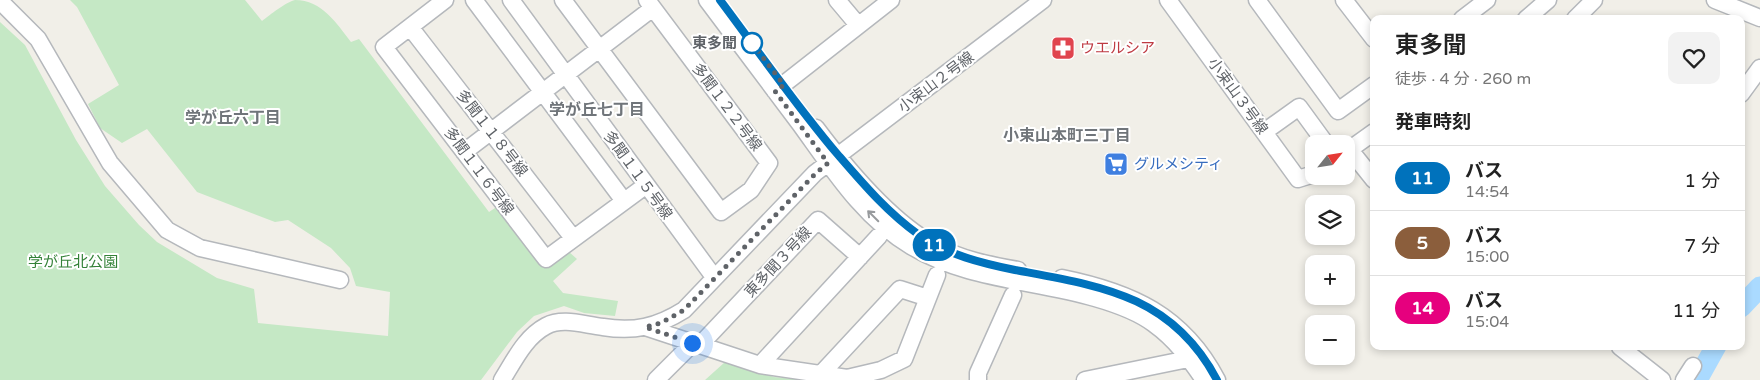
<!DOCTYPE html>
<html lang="ja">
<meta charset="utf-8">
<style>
:root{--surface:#fff;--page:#f2f2f2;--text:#222;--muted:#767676;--line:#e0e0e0}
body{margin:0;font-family:"Varela Round","Noto Sans JP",sans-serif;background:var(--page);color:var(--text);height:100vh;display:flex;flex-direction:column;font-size:19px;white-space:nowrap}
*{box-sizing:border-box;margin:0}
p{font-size:16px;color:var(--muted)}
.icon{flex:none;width:28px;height:28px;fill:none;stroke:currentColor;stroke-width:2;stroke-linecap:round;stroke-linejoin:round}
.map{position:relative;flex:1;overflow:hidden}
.panel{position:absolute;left:1370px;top:15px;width:375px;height:335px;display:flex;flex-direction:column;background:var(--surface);border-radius:10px;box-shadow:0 2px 8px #0003}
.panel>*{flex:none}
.badge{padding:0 10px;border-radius:16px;font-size:18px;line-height:32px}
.needle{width:32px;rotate:60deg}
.fabs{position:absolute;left:1305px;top:135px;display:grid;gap:10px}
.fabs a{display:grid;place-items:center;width:50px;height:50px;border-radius:10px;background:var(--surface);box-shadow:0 2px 8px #0003;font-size:25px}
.you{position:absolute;width:25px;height:25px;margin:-12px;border:4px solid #fff;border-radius:50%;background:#1a73e8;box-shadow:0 0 0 8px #1a73e833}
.map>.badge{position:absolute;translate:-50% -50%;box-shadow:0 0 0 2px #fff}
h2{padding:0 25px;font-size:19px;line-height:45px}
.round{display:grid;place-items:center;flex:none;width:52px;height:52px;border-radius:10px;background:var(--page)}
.headline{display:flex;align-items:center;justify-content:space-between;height:85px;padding:0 25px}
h1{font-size:24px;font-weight:600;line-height:38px}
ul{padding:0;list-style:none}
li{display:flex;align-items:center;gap:15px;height:65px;padding:0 25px;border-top:1px solid var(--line)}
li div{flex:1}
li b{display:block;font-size:19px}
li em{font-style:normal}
li .badge{min-width:55px;font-weight:700;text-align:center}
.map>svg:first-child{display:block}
</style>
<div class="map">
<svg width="1760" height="380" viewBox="0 0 1760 380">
<rect width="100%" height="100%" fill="#f1efe8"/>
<path fill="#c5e8c5" d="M70,0H245L262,21C270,15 286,2 295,0C322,0 337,24 351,42L359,39L489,212L498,206L545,266L568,251L577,259L553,281L563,293L618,301L615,316L584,313L564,306L534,316L517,332L481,380H0V22L25,45L76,140L105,186L139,225L157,242L217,278L254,289L258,323L388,336L390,292L356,286L350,268L331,248L288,220L275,222L197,192L147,129L122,143L100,128L88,104L119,85L77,7Z
M725,362L774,377L804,380H705Z"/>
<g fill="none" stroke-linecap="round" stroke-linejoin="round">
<path stroke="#aadaff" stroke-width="21" d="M1741,307L1760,287
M1697,380L1716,346"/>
<g stroke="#b5b8bc" stroke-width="19">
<path id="minor" d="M445,0L384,47L546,259L645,186
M474,0L624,201
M511,0L714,277
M563,0L721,212L751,190L769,163L647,0
M707,0C738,41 769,83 800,124C832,168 863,218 911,246C967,280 1034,280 1095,298C1116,304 1137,311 1154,324C1175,339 1190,359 1204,380
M837,0L858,25
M1168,0L1298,179L1314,174
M1257,0L1338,111L1374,85
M1344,0L1374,39
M1715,0L1760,18
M0,1L38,39L110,163L167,230L200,248L340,280
M1462,19L1487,0
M1526,19L1548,0
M1575,19L1594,0
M410,27L573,238
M775,91L891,0
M1741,94L1760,68
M816,128C846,168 890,221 934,245C960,259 989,265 1018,270
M1264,132L1299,107L1326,144
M1350,150L1374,180
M464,152L653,8
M1346,152L1374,132
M1062,278C1131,292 1183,315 1217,380
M645,327L760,365L847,378L881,370L904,359L937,275
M700,345L818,220L860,257
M1620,347L1662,380
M760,365L879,236
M821,374L900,289L928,298
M502,380C514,361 525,337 546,326C563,317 584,325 603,327C634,332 657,327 684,310L815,173L1043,0
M656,380L693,343
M978,380V373L1013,295
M1085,380L1198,357
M1684,380L1693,366"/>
</g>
<use href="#minor" stroke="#fff" stroke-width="16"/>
</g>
<defs><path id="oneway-shaft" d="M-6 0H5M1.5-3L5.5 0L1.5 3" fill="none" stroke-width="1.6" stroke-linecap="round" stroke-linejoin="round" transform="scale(1.25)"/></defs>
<use stroke="#979a9d" href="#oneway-shaft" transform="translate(873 216) rotate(-135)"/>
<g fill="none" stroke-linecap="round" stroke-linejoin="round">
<g stroke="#fff" stroke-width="11">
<path id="line" d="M720,0C759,52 797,107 839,156C864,185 888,213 919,235C948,255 981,263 1015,270C1101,286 1172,295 1217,380"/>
</g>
<use href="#line" stroke="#0072bc" stroke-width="8"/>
<path stroke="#5f6368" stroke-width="5" stroke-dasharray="0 9" d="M692,343L645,327L661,323L684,310L816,173L828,163L775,91L784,85L752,43"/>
</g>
<defs>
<g id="pharmacy-square" transform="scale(1.25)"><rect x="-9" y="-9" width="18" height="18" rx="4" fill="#e0444e" stroke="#fff"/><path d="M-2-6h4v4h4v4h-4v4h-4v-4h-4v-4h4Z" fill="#fff"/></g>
<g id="supermarket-square" transform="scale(1.25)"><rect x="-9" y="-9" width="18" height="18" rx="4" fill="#3f7fe0" stroke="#fff"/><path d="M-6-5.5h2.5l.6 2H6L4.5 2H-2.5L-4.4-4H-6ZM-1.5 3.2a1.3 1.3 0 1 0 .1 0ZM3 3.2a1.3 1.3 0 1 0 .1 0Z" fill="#fff"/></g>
</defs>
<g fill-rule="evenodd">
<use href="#pharmacy-square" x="1063" y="48"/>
<use href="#supermarket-square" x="1116" y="164"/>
</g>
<circle fill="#fff" stroke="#0072bc" stroke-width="2.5" cx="752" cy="43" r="10"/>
<g text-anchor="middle" stroke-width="4" stroke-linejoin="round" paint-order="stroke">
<g font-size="15" font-weight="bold" fill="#5f6368" stroke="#fff" text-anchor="end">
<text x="737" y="48">東多聞</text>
</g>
<g font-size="15" fill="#be3a42" stroke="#fff" text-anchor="start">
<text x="1080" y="53">ウエルシア</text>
</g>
<g font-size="15" fill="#5f6368" stroke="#fff">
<text transform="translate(936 82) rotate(-37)" y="5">小束山２号線</text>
<text transform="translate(1238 96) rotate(54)" y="5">小束山３号線</text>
<text transform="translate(727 107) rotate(53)" y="5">多聞１２２号線</text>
<text transform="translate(492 133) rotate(52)" y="5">多聞１１８号線</text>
<text transform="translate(479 171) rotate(53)" y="5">多聞１１６号線</text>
<text transform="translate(638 175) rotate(54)" y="5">多聞１１５号線</text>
<text transform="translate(778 262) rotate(-47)" y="5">東多聞３号線</text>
</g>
<g font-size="15" fill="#366cbe" stroke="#fff" text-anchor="start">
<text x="1134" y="169">グルメシティ</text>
</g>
<g font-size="15" fill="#348238" stroke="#fff">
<text x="73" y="267">学が丘北公園</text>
</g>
<g font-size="16" font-weight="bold" fill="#70757a" stroke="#fff">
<text x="597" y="115">学が丘七丁目</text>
<text x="233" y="123">学が丘六丁目</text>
<text x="1067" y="141">小束山本町三丁目</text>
</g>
</g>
</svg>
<div class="fabs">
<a><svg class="needle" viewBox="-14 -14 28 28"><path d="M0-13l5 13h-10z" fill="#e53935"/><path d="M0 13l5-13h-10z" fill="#767676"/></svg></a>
<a><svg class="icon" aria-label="layers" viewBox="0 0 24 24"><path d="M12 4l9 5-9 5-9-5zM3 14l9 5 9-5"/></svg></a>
<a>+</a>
<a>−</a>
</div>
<div class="you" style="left:692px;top:343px"></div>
<b class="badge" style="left:934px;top:245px;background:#0072bc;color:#fff">11</b>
<section class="panel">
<div class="headline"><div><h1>東多聞</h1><p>徒歩 · 4 分 · 260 m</p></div><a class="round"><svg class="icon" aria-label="heart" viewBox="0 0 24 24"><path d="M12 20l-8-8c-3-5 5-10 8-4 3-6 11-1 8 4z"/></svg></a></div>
<h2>発車時刻</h2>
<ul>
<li><span class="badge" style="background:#0072bc;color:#fff">11</span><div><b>バス</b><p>14:54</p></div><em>1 分</em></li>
<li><span class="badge" style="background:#8b5e3c;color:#fff">5</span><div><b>バス</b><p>15:00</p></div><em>7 分</em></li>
<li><span class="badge" style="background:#e6007e;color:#fff">14</span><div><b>バス</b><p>15:04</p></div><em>11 分</em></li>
</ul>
</section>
</div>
